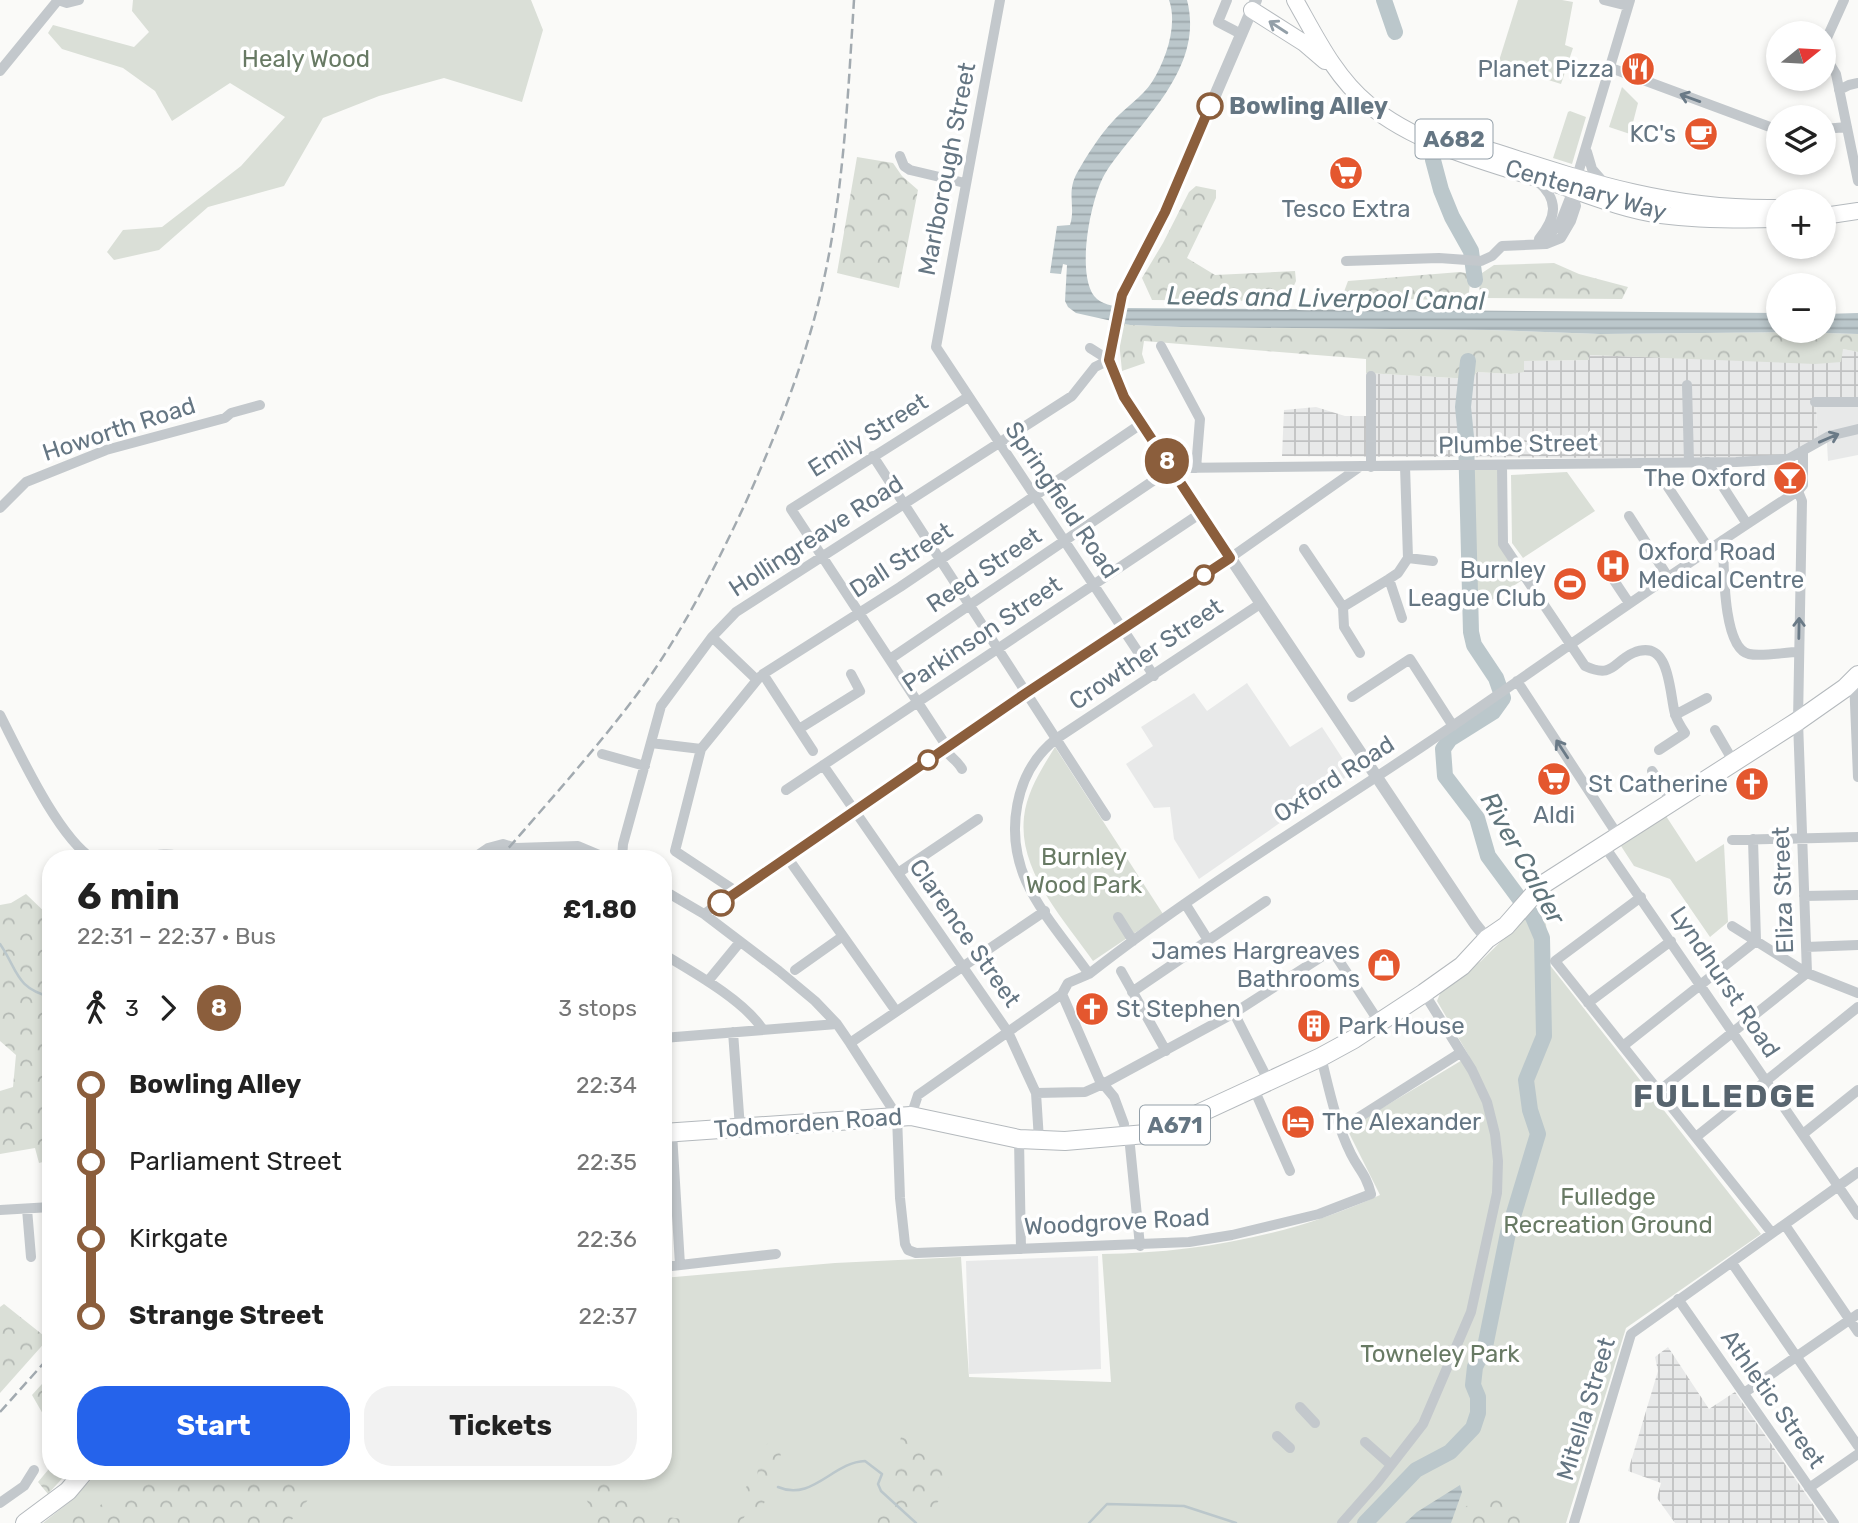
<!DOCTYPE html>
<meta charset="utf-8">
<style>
:root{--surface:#fff;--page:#f2f2f2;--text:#222;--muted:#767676;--accent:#2563eb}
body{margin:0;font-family:Rubik,sans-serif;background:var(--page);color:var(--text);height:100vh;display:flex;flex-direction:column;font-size:26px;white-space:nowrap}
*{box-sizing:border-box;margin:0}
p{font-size:23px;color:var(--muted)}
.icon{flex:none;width:38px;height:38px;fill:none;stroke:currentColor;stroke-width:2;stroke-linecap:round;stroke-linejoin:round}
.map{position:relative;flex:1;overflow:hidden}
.sheet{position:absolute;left:42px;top:850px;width:630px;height:630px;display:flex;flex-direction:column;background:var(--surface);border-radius:28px;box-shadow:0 4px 10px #0003}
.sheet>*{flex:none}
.badge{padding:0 14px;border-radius:23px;font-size:24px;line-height:46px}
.needle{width:46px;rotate:72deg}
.fabs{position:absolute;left:1766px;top:21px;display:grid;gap:14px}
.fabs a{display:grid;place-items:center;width:70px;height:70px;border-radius:50%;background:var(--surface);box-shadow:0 4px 10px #0003;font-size:35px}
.map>.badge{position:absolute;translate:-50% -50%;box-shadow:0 0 0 4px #fff}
.legs{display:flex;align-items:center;gap:10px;height:77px;padding:0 35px;font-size:23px}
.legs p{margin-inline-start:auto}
.overview{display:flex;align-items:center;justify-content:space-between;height:119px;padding:0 35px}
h1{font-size:38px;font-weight:700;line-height:52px}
.action{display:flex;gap:14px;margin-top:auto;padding:14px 35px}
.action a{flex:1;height:80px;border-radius:28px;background:var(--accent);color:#fff;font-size:28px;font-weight:700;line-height:80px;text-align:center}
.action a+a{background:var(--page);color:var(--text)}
ul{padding:0 35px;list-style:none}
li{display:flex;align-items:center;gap:24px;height:77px;font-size:26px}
li i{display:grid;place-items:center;width:10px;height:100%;margin:0 9px;background:currentColor}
li i::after{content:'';width:18px;height:18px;margin:-9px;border:5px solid;border-radius:50%;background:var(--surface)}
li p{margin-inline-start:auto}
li:first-child i{background:linear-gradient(#0000 50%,currentColor 0)}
li:last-child i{background:linear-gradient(currentColor 50%,#0000 0)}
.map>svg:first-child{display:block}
</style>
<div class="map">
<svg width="1858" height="1523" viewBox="0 0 1858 1523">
<defs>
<pattern id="industrial-grid" width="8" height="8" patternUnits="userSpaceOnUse" patternTransform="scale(1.75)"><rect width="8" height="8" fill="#e8e9e9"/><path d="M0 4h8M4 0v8" fill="none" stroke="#c0c1c2"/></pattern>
<pattern id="forest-crowns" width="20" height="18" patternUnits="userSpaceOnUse" patternTransform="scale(1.75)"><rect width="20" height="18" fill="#dadfd7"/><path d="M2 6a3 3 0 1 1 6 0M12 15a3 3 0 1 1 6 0" fill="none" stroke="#b4b9b4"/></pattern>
<pattern id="water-rules" width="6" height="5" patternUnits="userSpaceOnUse" patternTransform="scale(1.75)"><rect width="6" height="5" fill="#bbc7cb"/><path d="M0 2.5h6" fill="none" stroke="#9ca6aa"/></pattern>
</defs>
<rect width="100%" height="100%" fill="#fafaf8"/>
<path fill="#e8e9e9" d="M1816,406H1858V455L1828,461L1827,443L1818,439Z
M1247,683L1290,747L1322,727L1352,773L1199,879L1174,839L1170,807L1154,808L1126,764L1153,746L1141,727L1194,693L1207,711Z
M1098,1256L1101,1369L969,1374L966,1261Z"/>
<path fill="url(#industrial-grid)" d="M1843,349L1858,352V406H1816L1818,439L1787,457L1622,458L1282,456L1284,410L1316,407L1345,416H1366V373L1472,379L1477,372L1511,374L1524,371V361L1589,360V355L1825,363Z
M1668,1347L1709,1409L1735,1392L1826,1523H1675L1657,1498L1661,1483L1628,1471L1658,1371L1655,1357Z"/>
<path fill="#dadfd7" d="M133,0H531L543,30L522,102L444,78L379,96L323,118L284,186L208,207L159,250L114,260L107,252L123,230L162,227L241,166L285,117L230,83L172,121L155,91L123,68L62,49L48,33L53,25L134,47L149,32L132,11Z
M1518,0H1562L1573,2L1565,45L1573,48L1561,84L1498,64Z
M1622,87L1638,103L1630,134L1609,127Z
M1570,111L1586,117L1572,164L1553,158L1568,112Z
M1500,467L1502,545L1524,579L1478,609L1471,468Z
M1567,472L1595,511L1523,558L1512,543L1511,475Z
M1055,747L1163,914L1093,961C1064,919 1018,872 1024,817C1027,791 1042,768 1055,747Z
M1666,816L1696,862L1724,844L1728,922L1710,937L1670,879L1634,866L1621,846Z
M1534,909L1546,924L1549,964L1761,1234L1626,1328L1566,1523H43L73,1499L98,1472H663V1278L835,1263L961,1257L969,1377L1111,1382L1102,1254C1198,1253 1293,1235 1380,1195L1347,1129L1469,1056L1437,1001L1441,991L1481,961Z"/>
<path fill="url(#forest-crowns)" d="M857,157L893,163L902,176L918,190L899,288L837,273Z
M1196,186L1216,190V198L1187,258L1215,275L1295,271L1296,281L1287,301L1152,300L1142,278L1163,243L1189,192Z
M1554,263L1579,274L1628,287L1622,299L1480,298L1479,275L1494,265Z
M1460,272L1471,274L1469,292L1472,301L1342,297L1348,281Z
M1122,322L1130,325L1181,327L1489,330L1600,334L1792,332L1858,334V352L1843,349L1841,362L1815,364L1589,355V360L1524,361V372L1511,374L1477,372L1472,379L1366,373V359L1144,341L1142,354L1145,363L1122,371L1119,341Z
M26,894L51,918V1160L39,1163L35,1148L0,1154V1091L13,1087L16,1055L0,1041V905L11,903Z
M4,1304L48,1339L0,1393V1307Z
M51,1374V1428L32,1395Z
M902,1429C922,1432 941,1457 952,1473L948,1488L932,1510L921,1512L908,1523H876V1518L894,1483Z
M778,1440L781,1457L762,1509L748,1512L740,1523H725C739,1507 739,1489 757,1476L761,1446Z
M51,1459V1472H68L48,1494L38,1482L48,1470Z
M176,1472H313L312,1495L289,1523H59Z
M574,1472C595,1472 607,1476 622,1493C626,1498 631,1505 637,1509C654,1519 676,1515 695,1523H597Z
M1479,1495L1504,1498L1526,1523H1460L1461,1511Z"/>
<path fill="url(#water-rules)" d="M1169,0H1187C1205,69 1140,121 1106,172C1091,195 1074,279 1097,299C1105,306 1118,306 1127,308L1778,313V331H1824V314L1858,313V334L1792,332L1600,334L1489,330L1181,327L1130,325L1076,313L1068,307L1065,301L1067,265L1063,264L1061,274L1050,273L1057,226L1070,225C1076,207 1066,193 1077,173C1087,155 1100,135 1114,120C1126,107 1142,97 1152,82C1166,60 1178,25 1169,0Z
M1460,1485L1462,1492L1451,1523H1405L1417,1512Z"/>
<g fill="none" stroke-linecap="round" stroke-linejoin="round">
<path stroke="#bbc7cb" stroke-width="2.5" d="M0,944C18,970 15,988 51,997
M778,1487C812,1502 833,1462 865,1461L882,1474L878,1484L881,1491L916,1523
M1089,1523L1107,1504L1184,1506L1236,1523"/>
<path stroke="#bbc7cb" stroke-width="16" d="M1384,0L1395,32
M1433,160L1441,190L1452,217L1471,251L1475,280
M1365,1523L1416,1470L1450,1452L1473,1428L1478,1413V1397L1473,1385L1475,1367L1485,1347L1508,1233L1538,1134L1530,1110L1526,1080L1544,1036L1542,938L1533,917L1488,856L1477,818L1445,776L1443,749L1450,739L1493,712L1503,698L1496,678L1474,645L1471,632L1466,437L1463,407L1468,361"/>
<g stroke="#b5babe" stroke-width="18">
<path id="primary" d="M1295,0C1316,37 1335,77 1368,104C1416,145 1493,164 1553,183C1588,195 1624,210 1661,215C1700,220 1739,220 1778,219
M1252,10L1304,43L1325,61
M1483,148C1585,181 1669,210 1778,208
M1824,216L1858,211"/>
</g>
<g stroke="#b4b9bd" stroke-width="20">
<path id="trunk" d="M663,1133L911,1116L1019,1139L1065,1141L1146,1134L1176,1124L1321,1057L1354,1039L1424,993L1462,966L1487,939L1506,926L1542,885L1798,721L1845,688L1858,675
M25,1523L68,1491L84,1472"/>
</g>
<path stroke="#c3c8cc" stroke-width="10" d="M58,0L67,3L79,0
M1000,0L936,347L1154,676
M1227,0L1218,22L1241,34
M1604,0L1628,6
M1844,0L1826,40L1825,56L1836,74L1858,181
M1611,68L1778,130
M0,71L58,0
M1839,90L1849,85L1858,83
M1824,129L1847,127
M1587,152L1592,169L1606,185
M900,156L904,166L910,170L965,183
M1537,181C1560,200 1556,218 1539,239
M1538,242L1559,226L1573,190L1630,0
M1346,261L1439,258L1481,261L1492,256L1502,246L1546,244L1561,238L1571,221L1576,206L1571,186
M1161,346L1200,419L1196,468
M1090,348L1109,360
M1687,385L1689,462
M1815,402H1858
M873,456L1106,816
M1707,462L1747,524
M1652,463L1709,549
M1502,465L1503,544L1585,666C1613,679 1613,662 1633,653C1671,637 1669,693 1675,714C1677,721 1681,727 1685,733L1659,750
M1371,467V376
M0,508L26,482L106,450L225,418L231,413L260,405
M1629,516L1668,577
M1723,540C1724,564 1722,648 1749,654C1762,657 1785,652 1799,652
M1304,549L1343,607L1344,627L1360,653
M1408,558L1433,561
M1611,576L1629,603
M1343,607L1389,579
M1402,618L1389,579L1398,573L1408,558L1405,466
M712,637L757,680
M890,659L1172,468L1736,462L1788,459L1829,436L1858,429
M763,674L813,751
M1854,679L1858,777
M1517,681L1619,837
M1352,697L1410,659L1453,726
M0,715C20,754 58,837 93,859
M1675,715L1707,698
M799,729L860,691L851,674
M1715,730L1733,761
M651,743L701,749
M947,747L791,509L968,397
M944,749C950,757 957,760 962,769
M602,754L645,766
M823,765L1008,1032L1036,1093L1039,1140
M1652,771L1672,802
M786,790L1201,513
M1732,840L1858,837
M1603,844L1858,1215
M787,857L896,1011
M136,859C155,855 170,851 188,859
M472,859L488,848L503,844L516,848L578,846L609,859
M622,859L623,844L661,706L712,637L736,612L1072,396L1095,367L1109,360
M898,873L978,819
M663,890L704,914L779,971L815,1001L837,1024L850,1043L897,1116L900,1198L905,1244L908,1250L916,1253L1189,1242L1232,1235L1319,1214L1371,1194C1366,1174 1359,1170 1351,1154C1336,1124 1329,1089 1321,1057
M737,892L675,851L701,749L757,680L763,674L900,587L1141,424
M1804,896L1858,895
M1641,897L1555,961L1772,1233
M1186,905L1208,940
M704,914L1026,693L1230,558L1361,466
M1118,917L1133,941
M1732,926L1807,973L1858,993
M1806,947L1858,945
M663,954C693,972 745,1001 763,1030
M795,970L843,936
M1121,971L1166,1051
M1089,974C1068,944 1041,914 1026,881C1005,833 1014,772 1056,739L1260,604
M708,981L740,942
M1132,992L1266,901
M1062,994L1099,1079L1114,1097L1124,1124
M1588,1003L1671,941
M1234,1013L1269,1082
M733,1032L740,1128
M663,1038L837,1024
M850,1043L1045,911
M1623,1046L1756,941L1753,839
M1254,1089L1290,1171
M1659,1091L1807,973L1798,721L1802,501L1798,491
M1036,1093L1085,1092L1103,1084L1234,1013L1332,950L1379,1022
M911,1116L918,1095L1062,994L1068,983L1089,974C1196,890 1313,820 1426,744C1550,660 1671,572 1798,491L1803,485V453
M1342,1128L1460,1053
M672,1133L680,1265
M1803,1134L1858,1090
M1129,1136L1140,1246
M1696,1137L1858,1007
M1019,1139L1021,1249
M27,1209L31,1257
M0,1210L51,1207
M1785,1225L1858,1332
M1732,1263L1858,1446
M663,1267L776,1254
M1678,1299L1834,1523
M1744,1393L1858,1314
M1300,1407L1315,1423
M1277,1436L1290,1448
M1365,1442L1391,1465
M1809,1488L1858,1454
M0,1503L24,1486L34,1470
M1342,1523L1378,1482L1423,1424L1471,1312L1497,1193L1498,1161L1495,1134L1487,1102L1472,1070L1424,993
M1574,1523L1631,1334L1858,1172"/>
<path stroke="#c3c8cc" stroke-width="12" d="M1256,0L1165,212L1122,295L1109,360L1124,397L1141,424L1475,924L1487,939"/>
<use href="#primary" stroke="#fff" stroke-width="16"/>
<use href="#trunk" stroke="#fff" stroke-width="18"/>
<path stroke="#a2aab0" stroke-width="2.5" stroke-dasharray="10 5" stroke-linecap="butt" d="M499,859C544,807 590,756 632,701C678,641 713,572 745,504C778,431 807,357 824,279C844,187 848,93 854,0
M0,1412L51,1355"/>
</g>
<defs><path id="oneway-shaft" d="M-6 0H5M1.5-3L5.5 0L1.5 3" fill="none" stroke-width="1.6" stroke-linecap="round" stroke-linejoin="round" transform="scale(1.75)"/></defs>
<use stroke="#939fa8" href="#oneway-shaft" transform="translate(1278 27) rotate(-147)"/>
<g stroke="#6a7a87">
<use href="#oneway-shaft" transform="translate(1690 98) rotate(-160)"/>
<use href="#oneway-shaft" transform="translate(1829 438) rotate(-23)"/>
<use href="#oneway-shaft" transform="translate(1799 628) rotate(-89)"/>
<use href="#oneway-shaft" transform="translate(1562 749) rotate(-123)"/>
</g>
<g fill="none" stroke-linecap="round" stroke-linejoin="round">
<g stroke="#fff" stroke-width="16">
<path id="line-1" d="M721,903L1026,693L1230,558L1124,397L1109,360L1122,295L1165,212L1210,106"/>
</g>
<use href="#line-1" stroke="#8b5e3c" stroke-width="10"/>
</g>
<defs>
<g id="restaurant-disc" transform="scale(1.75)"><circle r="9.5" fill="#e4572e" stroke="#fff"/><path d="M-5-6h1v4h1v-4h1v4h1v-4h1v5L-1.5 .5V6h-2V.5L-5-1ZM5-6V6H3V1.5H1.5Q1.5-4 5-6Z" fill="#fff"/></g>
<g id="cafe-disc" transform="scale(1.75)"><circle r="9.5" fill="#e4572e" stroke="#fff"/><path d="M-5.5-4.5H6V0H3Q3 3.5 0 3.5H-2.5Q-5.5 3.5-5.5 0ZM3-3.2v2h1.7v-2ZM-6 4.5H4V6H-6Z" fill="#fff"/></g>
<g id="supermarket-disc" transform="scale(1.75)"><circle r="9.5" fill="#e4572e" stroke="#fff"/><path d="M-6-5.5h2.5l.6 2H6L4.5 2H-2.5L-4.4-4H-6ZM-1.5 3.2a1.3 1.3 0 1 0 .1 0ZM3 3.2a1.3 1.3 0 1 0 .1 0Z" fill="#fff"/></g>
<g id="bar-disc" transform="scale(1.75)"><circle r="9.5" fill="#e4572e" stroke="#fff"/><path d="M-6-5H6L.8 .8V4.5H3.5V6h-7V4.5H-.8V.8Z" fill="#fff"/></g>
<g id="hospital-disc" transform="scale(1.75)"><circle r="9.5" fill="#e4572e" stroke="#fff"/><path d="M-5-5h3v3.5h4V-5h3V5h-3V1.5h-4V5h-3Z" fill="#fff"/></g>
<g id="stadium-disc" transform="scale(1.75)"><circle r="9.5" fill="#e4572e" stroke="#fff"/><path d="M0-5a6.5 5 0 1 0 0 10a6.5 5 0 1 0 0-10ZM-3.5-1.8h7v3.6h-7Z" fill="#fff"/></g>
<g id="church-disc" transform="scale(1.75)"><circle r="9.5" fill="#e4572e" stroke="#fff"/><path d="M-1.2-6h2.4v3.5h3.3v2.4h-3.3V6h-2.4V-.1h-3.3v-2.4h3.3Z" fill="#fff"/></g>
<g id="shop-disc" transform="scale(1.75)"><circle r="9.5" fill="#e4572e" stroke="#fff"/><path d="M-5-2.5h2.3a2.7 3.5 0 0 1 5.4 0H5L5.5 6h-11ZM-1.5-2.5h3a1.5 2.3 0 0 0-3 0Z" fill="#fff"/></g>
<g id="building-disc" transform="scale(1.75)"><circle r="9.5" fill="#e4572e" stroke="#fff"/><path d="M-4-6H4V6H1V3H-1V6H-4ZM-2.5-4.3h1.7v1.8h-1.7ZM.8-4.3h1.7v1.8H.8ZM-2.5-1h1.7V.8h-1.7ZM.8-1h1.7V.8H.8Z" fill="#fff"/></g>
<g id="hotel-disc" transform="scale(1.75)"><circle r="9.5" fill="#e4572e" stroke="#fff"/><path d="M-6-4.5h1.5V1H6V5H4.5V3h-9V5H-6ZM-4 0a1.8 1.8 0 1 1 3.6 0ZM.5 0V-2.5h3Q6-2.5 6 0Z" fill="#fff"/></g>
</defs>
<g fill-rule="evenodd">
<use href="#restaurant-disc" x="1638" y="69"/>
<use href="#cafe-disc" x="1701" y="134"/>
<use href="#supermarket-disc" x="1346" y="173"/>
<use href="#bar-disc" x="1790" y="478"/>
<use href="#hospital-disc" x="1613" y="566"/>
<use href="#stadium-disc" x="1570" y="584"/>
<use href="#supermarket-disc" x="1554" y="779"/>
<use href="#church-disc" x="1752" y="784"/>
<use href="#shop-disc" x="1384" y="965"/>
<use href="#church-disc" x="1092" y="1009"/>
<use href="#building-disc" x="1314" y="1026"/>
<use href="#hotel-disc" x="1298" y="1122"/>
</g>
<g fill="#fff" stroke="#8b5e3c" stroke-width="3.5">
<circle cx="1210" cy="106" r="12"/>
<circle cx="1204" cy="575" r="9"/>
<circle cx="928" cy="760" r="9"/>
<circle cx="721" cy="903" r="12"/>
</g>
<g text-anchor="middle" stroke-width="7" stroke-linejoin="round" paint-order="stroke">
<g fill="#fff" stroke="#939fa8" stroke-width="2">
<rect x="1415.5" y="119.5" width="77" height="39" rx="5"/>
<rect x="1140" y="1105.5" width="70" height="39" rx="5"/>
</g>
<g font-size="23" font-weight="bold" fill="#657683">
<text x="1454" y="147">A682</text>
<text x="1175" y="1133">A671</text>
</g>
<g font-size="24" fill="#687a64" stroke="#fff">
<text x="306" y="67">Healy Wood</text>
<text x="1084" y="865">Burnley<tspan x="1084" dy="28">Wood Park</tspan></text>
<text x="1608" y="1205">Fulledge<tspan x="1608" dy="28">Recreation Ground</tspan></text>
<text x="1440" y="1362">Towneley Park</text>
</g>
<g font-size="24" fill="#657683" stroke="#fff" text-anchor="end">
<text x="1614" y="77">Planet Pizza</text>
<text x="1676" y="142">KC's</text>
<text x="1346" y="217" text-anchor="middle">Tesco Extra</text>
<text x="1766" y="486">The Oxford</text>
<text x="1638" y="560" text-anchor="start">Oxford Road<tspan x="1638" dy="28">Medical Centre</tspan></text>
<text x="1546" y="578">Burnley<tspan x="1546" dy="28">League Club</tspan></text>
<text x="1728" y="792">St Catherine</text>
<text x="1554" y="823" text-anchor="middle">Aldi</text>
<text x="1360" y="959">James Hargreaves<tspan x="1360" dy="28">Bathrooms</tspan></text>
<text x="1116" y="1017" text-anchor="start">St Stephen</text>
<text x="1338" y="1034" text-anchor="start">Park House</text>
<text x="1322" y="1130" text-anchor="start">The Alexander</text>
</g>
<g font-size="24" font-weight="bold" fill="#657683" stroke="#fff" text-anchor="start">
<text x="1229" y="114">Bowling Alley</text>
</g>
<g font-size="24" fill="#657683" stroke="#fff">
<text transform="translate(947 169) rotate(-79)" y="8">Marlborough Street</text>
<text transform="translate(1586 190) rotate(16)" y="8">Centenary Way</text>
<text transform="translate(119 429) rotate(-18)" y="8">Howorth Road</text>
<text transform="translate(868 435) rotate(-32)" y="8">Emily Street</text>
<text transform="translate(1518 444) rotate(-1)" y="8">Plumbe Street</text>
<text transform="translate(1062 500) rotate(56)" y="8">Springfield Road</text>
<text transform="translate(816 536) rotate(-33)" y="8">Hollingreave Road</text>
<text transform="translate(901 560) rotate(-33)" y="8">Dall Street</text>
<text transform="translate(984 570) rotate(-34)" y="8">Reed Street</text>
<text transform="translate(982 634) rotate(-34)" y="8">Parkinson Street</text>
<text transform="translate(1146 654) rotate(-34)" y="8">Crowther Street</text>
<text transform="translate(1334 779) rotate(-33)" y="8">Oxford Road</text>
<text transform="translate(1783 890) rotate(-92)" y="8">Eliza Street</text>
<text transform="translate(965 933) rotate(55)" y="8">Clarence Street</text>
<text transform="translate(1725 982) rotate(56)" y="8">Lyndhurst Road</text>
<text transform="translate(808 1123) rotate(-4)" y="8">Todmorden Road</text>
<text transform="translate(1117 1222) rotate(-3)" y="8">Woodgrove Road</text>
<text transform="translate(1773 1399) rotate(55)" y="8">Athletic Street</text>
<text transform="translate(1586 1409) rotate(-73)" y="8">Mitella Street</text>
</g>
<g font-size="26" font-style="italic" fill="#60757c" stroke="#fff">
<text transform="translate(1326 298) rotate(1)" y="9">Leeds and Liverpool Canal</text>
<text transform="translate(1523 858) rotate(61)" y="9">River Calder</text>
</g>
<g font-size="32" font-weight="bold" letter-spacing="2" fill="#57646e" stroke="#fff">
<text x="1725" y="1107">FULLEDGE</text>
</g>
</g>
</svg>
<div class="fabs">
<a><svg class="needle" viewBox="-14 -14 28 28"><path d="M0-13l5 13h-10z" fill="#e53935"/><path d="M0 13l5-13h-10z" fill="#767676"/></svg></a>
<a><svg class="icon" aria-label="layers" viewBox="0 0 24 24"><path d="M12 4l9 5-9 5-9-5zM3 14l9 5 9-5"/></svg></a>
<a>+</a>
<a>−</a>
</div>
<b class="badge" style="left:1167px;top:461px;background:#8b5e3c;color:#fff">8</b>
<section class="sheet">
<div class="overview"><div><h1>6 min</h1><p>22:31 – 22:37 · Bus</p></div><b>£1.80</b></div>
<div class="legs"><svg class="icon" aria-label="walk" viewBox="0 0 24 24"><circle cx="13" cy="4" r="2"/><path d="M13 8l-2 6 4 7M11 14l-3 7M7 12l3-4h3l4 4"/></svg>3<svg class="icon" aria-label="forward" viewBox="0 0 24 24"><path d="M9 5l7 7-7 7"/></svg><b class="badge" style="background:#8b5e3c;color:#fff">8</b><p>3 stops</p></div>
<ul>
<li><i style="color:#8b5e3c"></i><b>Bowling Alley</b><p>22:34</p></li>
<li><i style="color:#8b5e3c"></i><span>Parliament Street</span><p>22:35</p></li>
<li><i style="color:#8b5e3c"></i><span>Kirkgate</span><p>22:36</p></li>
<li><i style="color:#8b5e3c"></i><b>Strange Street</b><p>22:37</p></li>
</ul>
<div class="action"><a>Start</a><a>Tickets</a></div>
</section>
</div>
